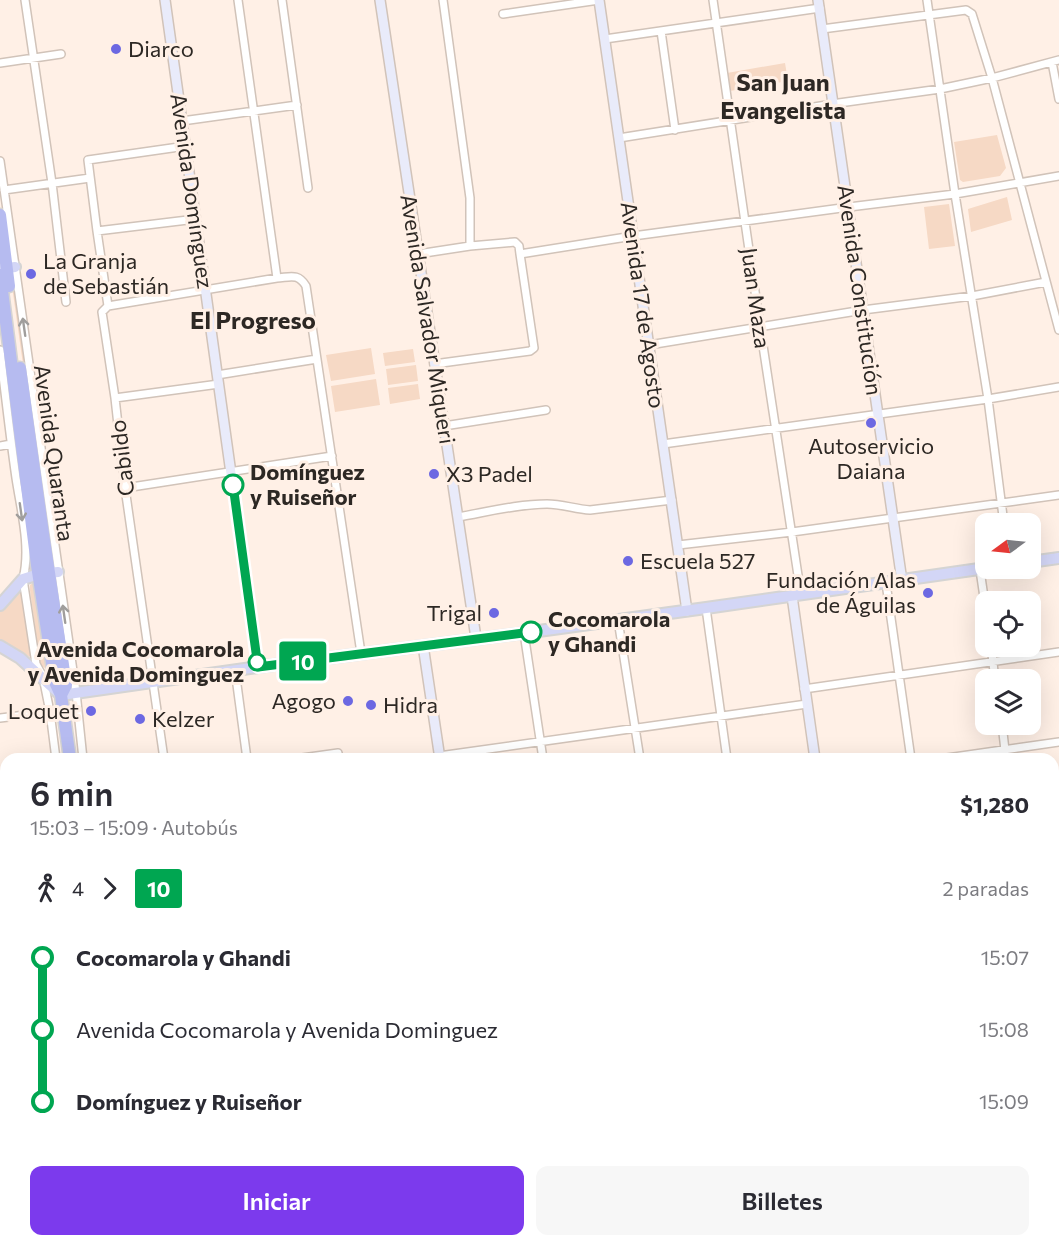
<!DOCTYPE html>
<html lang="es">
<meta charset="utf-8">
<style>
:root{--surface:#fff;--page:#f7f7f7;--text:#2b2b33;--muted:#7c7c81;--accent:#7c3aed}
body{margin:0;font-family:Commissioner,sans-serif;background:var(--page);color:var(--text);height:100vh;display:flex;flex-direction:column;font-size:22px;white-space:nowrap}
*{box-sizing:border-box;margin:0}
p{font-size:20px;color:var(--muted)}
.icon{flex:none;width:33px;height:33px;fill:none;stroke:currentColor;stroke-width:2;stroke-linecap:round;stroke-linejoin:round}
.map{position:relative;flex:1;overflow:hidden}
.sheet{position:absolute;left:0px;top:753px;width:1059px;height:494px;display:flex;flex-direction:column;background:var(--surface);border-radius:18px 18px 0 0;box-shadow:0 6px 24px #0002}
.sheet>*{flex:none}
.badge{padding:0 12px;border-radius:4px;font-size:21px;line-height:39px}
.needle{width:39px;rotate:255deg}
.buttons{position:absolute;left:975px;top:513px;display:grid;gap:12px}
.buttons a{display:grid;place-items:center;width:66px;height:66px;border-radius:12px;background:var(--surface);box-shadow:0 6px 24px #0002;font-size:30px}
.map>.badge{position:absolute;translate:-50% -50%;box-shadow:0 0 0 3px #fff}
.legs{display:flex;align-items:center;gap:9px;height:66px;padding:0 30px;font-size:20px}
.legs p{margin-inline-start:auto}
.head{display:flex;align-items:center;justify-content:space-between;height:102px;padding:0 30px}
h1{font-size:33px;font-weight:600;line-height:45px}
.action{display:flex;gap:12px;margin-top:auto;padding:12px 30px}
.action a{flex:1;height:69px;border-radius:12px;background:var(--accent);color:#fff;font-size:24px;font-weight:600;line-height:69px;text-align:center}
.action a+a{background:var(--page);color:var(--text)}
ul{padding:0 30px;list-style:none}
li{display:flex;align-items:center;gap:21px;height:72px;font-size:22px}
li i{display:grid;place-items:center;width:9px;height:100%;margin:0 8px;background:currentColor}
li i::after{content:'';width:15px;height:15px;margin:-8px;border:4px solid;border-radius:50%;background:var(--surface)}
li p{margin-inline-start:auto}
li:first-child i{background:linear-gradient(#0000 50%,currentColor 0)}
li:last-child i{background:linear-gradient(currentColor 50%,#0000 0)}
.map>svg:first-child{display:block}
</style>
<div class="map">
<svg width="1059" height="1246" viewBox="0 0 1059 1246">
<rect width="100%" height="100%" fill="#fff0e6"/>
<path fill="#f6d9c5" d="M785,63L788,81L730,91L727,73Z
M997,135L1006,168L1000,176L963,182L960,180L954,142Z
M1007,197L1012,220L971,232L968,209Z
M949,204L955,246L929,249L924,207Z
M15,278L54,557H50L11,279Z
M371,348L375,374L331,381L326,355Z
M413,349L415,362L385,366L383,353Z
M416,365L418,381L388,385L386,369Z
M376,379L380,405L335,412L331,386Z
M418,384L420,399L390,404L388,388Z
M33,583L36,584L48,665L45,668L42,666L40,663L30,590V585Z
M21,589L32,658L0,641V612Z
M1053,969L1059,972V1040L1053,1003Z"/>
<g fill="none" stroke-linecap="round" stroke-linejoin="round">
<g stroke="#d1c3b9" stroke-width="10">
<path id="street" d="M25,0L52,183L66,302
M238,0L277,278
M282,0L308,188
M443,0L470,198V246
M713,0L760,326L801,595
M927,0L955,194L988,399L1004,524
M503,14L599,0
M822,29L966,10L972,14L992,78L1059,330
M661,31L675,130
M605,39L820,8
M1052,62L1059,99
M0,63L61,54
M182,121L297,105
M619,138L839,103L940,89L992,78L1059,60
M0,161L76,692L83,759
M4,190L90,178
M97,231L196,219
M418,254L470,246L515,242L519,246L520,254L534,348L530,351L434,364
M520,254L633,236L849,207L955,194L1059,176
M108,306L277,278C291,277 298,273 306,286L361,653
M108,306L102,312L115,398L125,488L164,759
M108,306L97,231L88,160L186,146
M649,345L863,310L972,296L1046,282
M0,350C5,393 10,436 16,478C21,511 31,547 23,579L36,664L43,677L50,712L56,759
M217,375L317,359
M115,398L219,384
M444,426L546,410
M663,444L988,399L1059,387
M0,446L11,444
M125,488L332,456
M458,517C487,512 518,504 547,504C562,504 575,509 590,510L672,500
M678,545L792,532L1059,495
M980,570L986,611
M886,583L911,759
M706,608L727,759
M618,620L640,759
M524,633L543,759
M991,646L995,680
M235,670L247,759
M804,689L1059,652
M0,718L50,712
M1002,724L1006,759
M439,756L807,704
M295,759L338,753
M940,759L1059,742
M0,807L6,806
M1053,833H1059
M0,894L6,893
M0,949L4,986
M1053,1044L1059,1079
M1053,1166H1059
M0,1189L6,1188
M121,1240L122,1246
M149,1240L150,1246
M232,1240L233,1246
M315,1240L316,1246
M416,1240L417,1246
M617,1240L618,1246
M709,1240L710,1246
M797,1240V1246
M979,1240V1246
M180,1246L218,1240"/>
</g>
<g stroke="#d1c3b9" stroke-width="12">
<path id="secondary" d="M165,0L258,667
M380,0L476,638
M599,0L687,611
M818,0L902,581
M792,596L815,759
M423,645L440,759
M1053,954L1059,957
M1053,963L1059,965
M509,1240L510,1246
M885,1240L886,1246"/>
</g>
<g stroke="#d5d4d3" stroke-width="14">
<path id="primary" d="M0,269L15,267
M1030,562L1059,558
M0,605L23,579L39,574L58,572
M0,646L20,658L61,695L258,667L524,633L706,608L986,568
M0,986L6,985"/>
</g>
<g stroke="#d5d4d3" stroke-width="15">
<path id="highway" d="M0,215L9,286
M0,275L37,565L55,682L61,695L70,759
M20,368L43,533L66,685L61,695
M138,1240L139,1246"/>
</g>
<use href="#street" stroke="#fff" stroke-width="7"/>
<use href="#secondary" stroke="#e9ebfa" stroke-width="9"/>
<use href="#primary" stroke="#d3d6f6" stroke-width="10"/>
<use href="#highway" stroke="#b6bbf0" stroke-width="12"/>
</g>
<defs><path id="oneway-shaft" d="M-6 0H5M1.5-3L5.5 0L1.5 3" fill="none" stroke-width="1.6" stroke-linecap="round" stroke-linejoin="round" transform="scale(1.5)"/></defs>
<g stroke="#a09e9c">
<use href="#oneway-shaft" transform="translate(24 327) rotate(-98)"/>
<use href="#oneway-shaft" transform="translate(21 512) rotate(82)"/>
<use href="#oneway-shaft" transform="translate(64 614) rotate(-98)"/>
</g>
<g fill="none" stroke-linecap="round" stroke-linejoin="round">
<g stroke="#fff" stroke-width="14">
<path id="line-1" d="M233,485L258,667L531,632"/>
</g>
<use href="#line-1" stroke="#00a651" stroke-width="9"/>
</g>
<g fill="#6c68e2" stroke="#fff0e6" stroke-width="2">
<circle cx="116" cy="49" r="6"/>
<circle cx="31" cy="274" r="6"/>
<circle cx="871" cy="423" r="6"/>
<circle cx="434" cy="474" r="6"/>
<circle cx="628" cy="561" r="6"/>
<circle cx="928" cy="593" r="6"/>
<circle cx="494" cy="613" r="6"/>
<circle cx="348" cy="701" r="6"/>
<circle cx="371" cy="705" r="6"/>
<circle cx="91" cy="711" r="6"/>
<circle cx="140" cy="719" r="6"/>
</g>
<g fill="#fff" stroke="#00a651" stroke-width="3">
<circle cx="233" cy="485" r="10"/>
<circle cx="531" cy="632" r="10"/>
<circle cx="257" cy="662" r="8"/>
</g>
<g text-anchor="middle" stroke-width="6" stroke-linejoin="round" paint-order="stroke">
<g font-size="22" fill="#2d2824" stroke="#fff0e6" text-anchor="start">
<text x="128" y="57">Diarco</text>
<text x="43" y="269">La Granja<tspan x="43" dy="25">de Sebastián</tspan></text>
<text x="871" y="454" text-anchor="middle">Autoservicio<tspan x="871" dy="25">Daiana</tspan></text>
<text x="446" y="482">X3 Padel</text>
<text x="640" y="569">Escuela 527</text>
<text x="916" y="588" text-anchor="end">Fundación Alas<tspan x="916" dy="25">de Águilas</tspan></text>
<text x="482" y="621" text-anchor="end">Trigal</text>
<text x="336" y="709" text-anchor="end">Agogo</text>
<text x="383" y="713">Hidra</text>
<text x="79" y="719" text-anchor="end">Loquet</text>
<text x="152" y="727">Kelzer</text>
</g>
<g font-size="22" fill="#2d2824" stroke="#fff0e6">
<text transform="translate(192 191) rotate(82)" y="8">Avenida Domínguez</text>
<text transform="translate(860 290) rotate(82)" y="8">Avenida Constitución</text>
<text transform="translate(756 298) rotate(82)" y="8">Juan Maza</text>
<text transform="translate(643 305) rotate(82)" y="8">Avenida 17 de Agosto</text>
<text transform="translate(428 319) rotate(81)" y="8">Avenida Salvador Miqueri</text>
<text transform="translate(54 453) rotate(82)" y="8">Avenida Quaranta</text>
<text transform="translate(122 458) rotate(-97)" y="8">Cabildo</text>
</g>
<g font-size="22" font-weight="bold" fill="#2d2824" stroke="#fff0e6" text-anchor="start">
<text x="250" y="480">Domínguez<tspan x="250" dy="25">y Ruiseñor</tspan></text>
<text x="548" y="627">Cocomarola<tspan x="548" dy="25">y Ghandi</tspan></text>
<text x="244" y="657" text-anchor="end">Avenida Cocomarola<tspan x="244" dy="25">y Avenida Dominguez</tspan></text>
</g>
<g font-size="24" font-weight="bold" fill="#2d2824" stroke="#fff0e6">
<text x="783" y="91">San Juan<tspan x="783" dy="28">Evangelista</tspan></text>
<text x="253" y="329">El Progreso</text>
</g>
</g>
</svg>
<div class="buttons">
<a><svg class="needle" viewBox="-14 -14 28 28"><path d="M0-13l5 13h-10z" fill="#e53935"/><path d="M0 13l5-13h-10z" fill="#7c7c81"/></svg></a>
<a><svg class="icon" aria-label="locate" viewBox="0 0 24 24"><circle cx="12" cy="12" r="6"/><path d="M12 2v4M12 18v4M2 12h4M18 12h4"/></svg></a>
<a><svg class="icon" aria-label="layers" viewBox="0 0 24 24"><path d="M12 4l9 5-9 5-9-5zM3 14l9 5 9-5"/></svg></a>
</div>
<b class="badge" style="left:303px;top:661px;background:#00a651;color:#fff">10</b>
<section class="sheet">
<div class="head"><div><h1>6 min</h1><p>15:03 – 15:09 · Autobús</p></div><b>$1,280</b></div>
<div class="legs"><svg class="icon" aria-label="walk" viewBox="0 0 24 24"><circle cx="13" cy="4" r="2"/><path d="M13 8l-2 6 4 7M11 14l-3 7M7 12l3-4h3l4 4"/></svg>4<svg class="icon" aria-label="forward" viewBox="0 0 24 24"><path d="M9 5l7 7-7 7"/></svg><b class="badge" style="background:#00a651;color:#fff">10</b><p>2 paradas</p></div>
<ul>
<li><i style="color:#00a651"></i><b>Cocomarola y Ghandi</b><p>15:07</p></li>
<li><i style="color:#00a651"></i><span>Avenida Cocomarola y Avenida Dominguez</span><p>15:08</p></li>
<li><i style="color:#00a651"></i><b>Domínguez y Ruiseñor</b><p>15:09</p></li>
</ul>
<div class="action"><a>Iniciar</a><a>Billetes</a></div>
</section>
</div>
